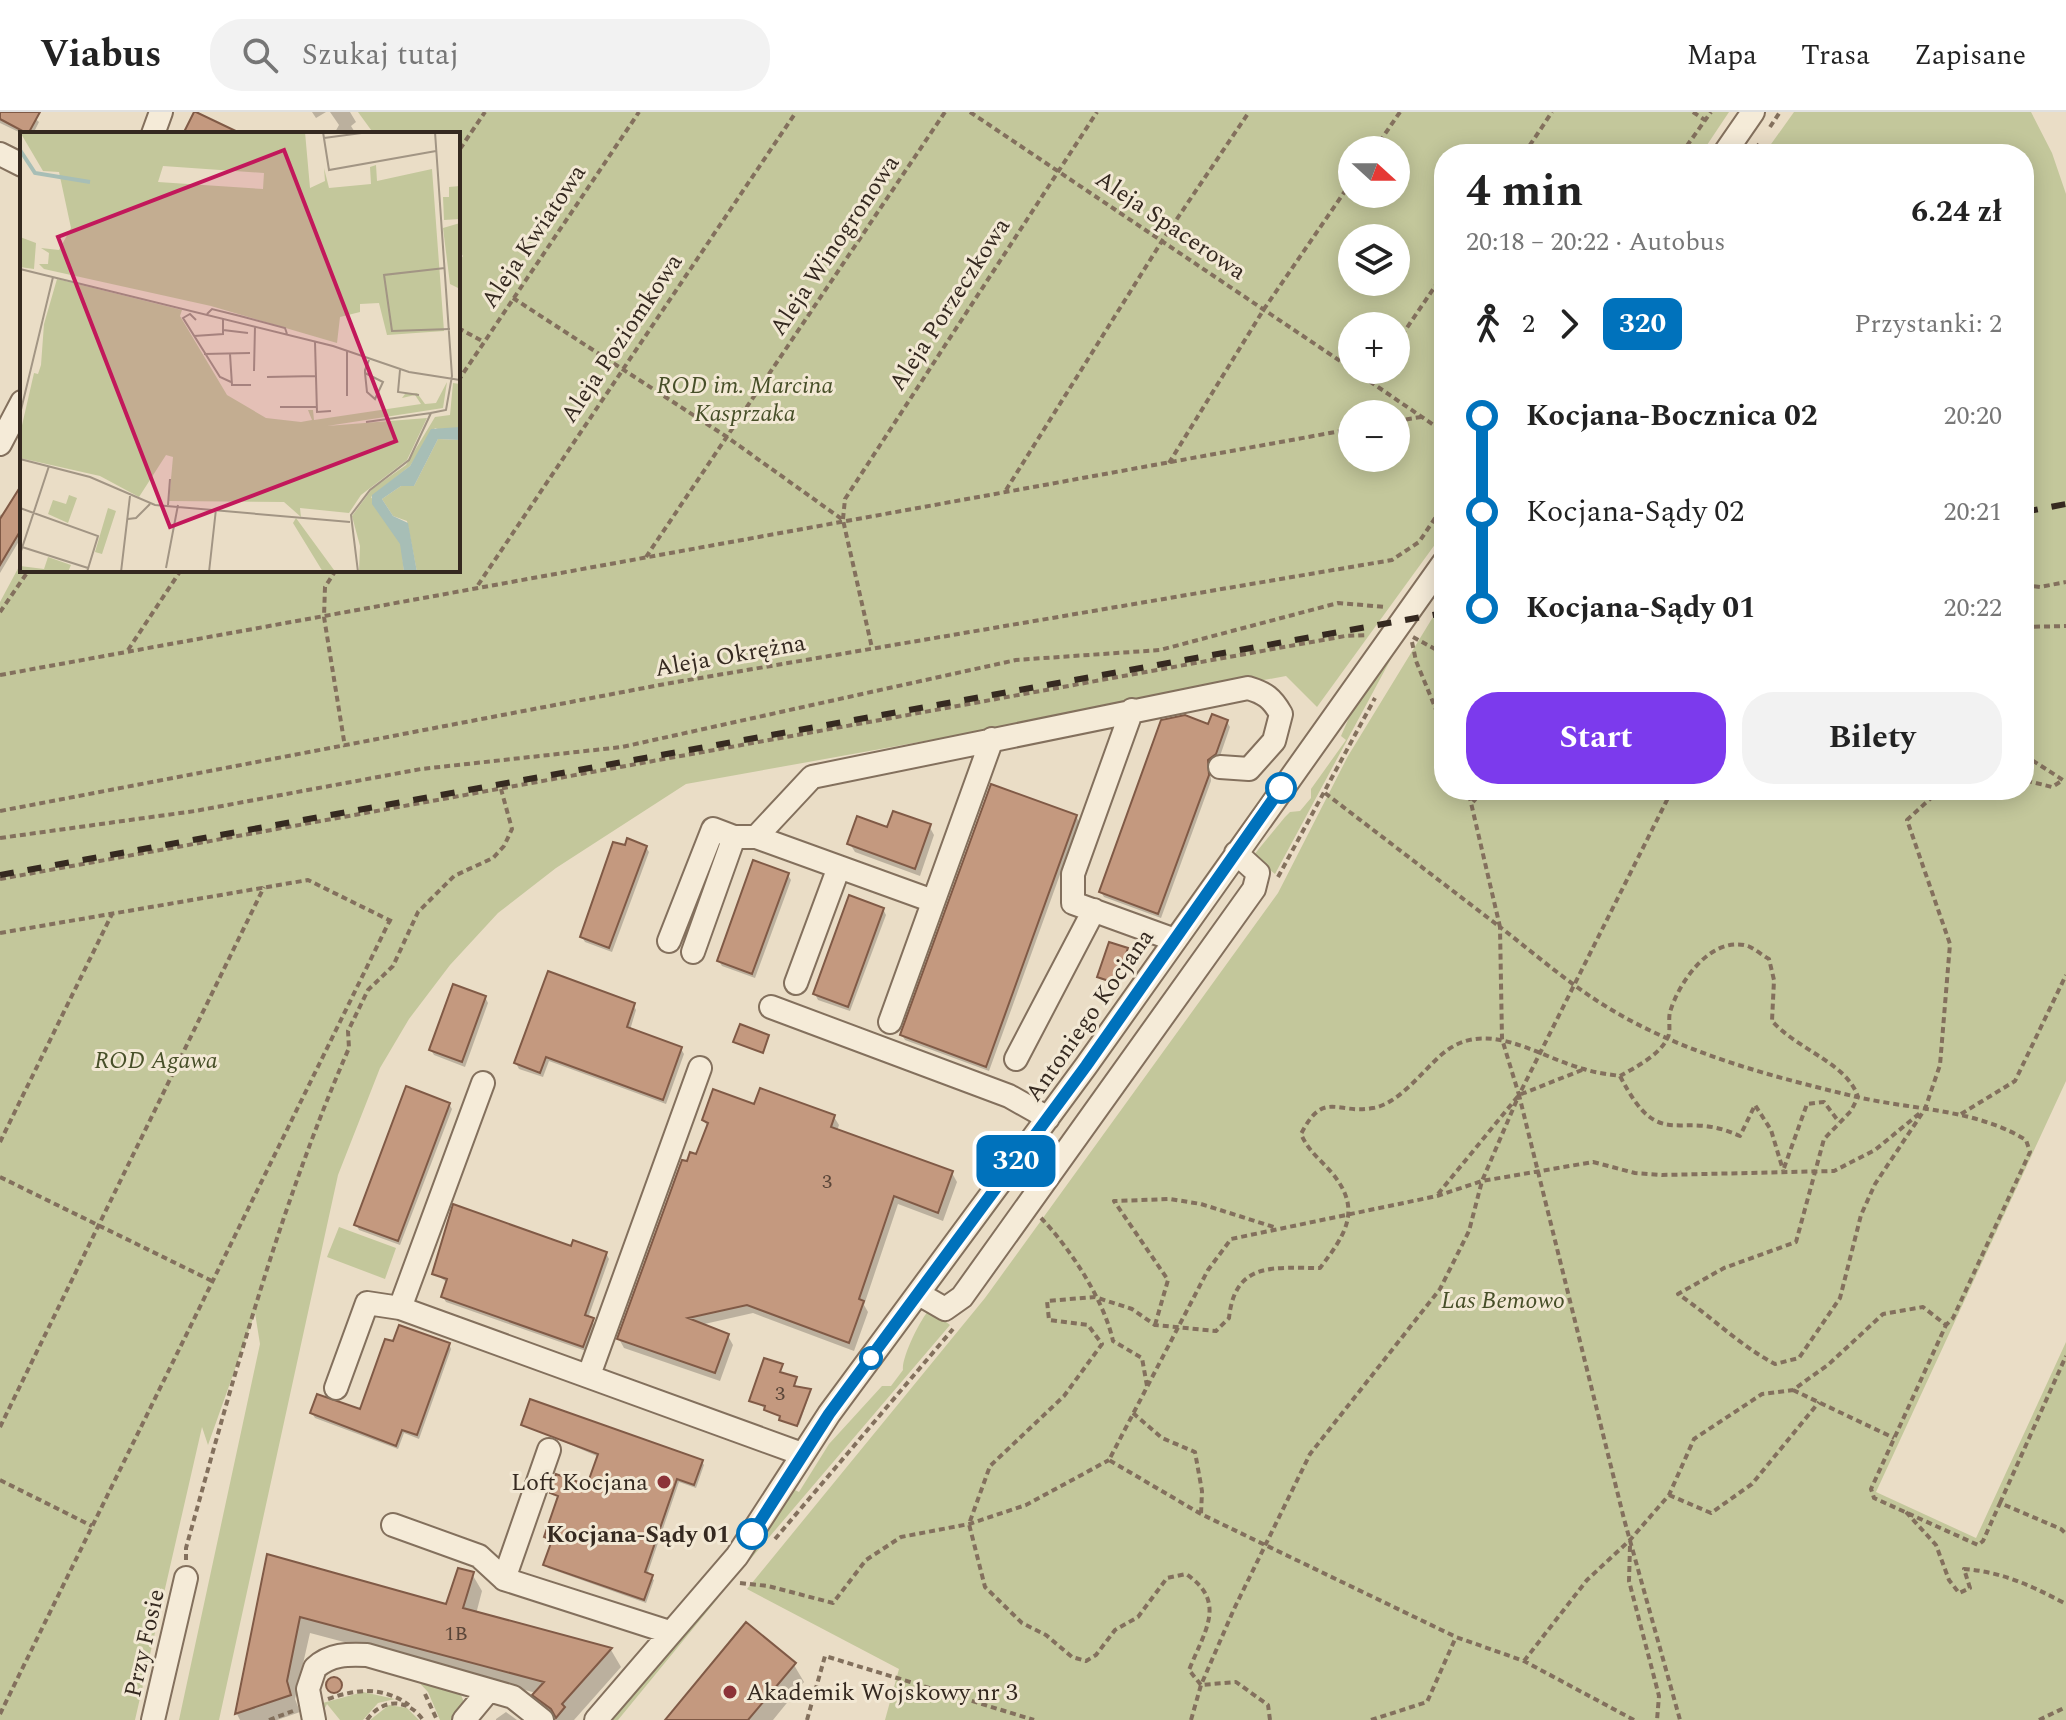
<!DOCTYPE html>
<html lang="pl">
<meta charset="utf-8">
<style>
:root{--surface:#fff;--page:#f2f2f2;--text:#222;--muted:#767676;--line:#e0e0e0;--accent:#7c3aed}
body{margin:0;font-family:Spectral,serif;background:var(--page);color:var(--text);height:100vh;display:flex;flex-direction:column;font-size:30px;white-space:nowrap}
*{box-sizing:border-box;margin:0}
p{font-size:26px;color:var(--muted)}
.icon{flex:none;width:44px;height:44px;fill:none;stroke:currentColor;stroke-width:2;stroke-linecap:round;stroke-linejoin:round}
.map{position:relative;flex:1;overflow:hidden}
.sheet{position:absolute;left:1434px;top:32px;width:600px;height:656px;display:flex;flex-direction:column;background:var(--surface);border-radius:32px;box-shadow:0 4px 20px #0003}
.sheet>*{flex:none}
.badge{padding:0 16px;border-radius:12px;font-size:28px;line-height:52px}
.needle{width:52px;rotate:111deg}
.fabs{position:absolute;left:1338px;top:24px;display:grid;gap:16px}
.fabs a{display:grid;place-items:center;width:72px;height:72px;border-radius:50%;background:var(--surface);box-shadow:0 4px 20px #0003;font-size:40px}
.map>.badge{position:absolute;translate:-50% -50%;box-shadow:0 0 0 4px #fff}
.legs{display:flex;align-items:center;gap:12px;height:88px;padding:0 32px;font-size:26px}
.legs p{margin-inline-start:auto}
.headline{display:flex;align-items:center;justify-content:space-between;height:136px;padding:0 32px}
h1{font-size:44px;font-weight:700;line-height:60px}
.button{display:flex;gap:16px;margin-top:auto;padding:16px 32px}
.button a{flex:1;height:92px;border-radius:32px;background:var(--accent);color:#fff;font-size:32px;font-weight:700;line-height:92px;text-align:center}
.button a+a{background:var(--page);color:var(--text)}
ul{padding:0 32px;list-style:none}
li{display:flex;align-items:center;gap:28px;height:96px;font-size:30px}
li i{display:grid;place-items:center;width:12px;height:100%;margin:0 10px;background:currentColor}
li i::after{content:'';width:20px;height:20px;margin:-10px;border:6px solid;border-radius:50%;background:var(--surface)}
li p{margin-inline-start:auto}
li:first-child i{background:linear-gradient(#0000 50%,currentColor 0)}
li:last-child i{background:linear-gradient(currentColor 50%,#0000 0)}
header{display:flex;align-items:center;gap:48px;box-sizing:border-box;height:112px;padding:0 40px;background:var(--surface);border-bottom:2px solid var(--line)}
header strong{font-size:38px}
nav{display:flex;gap:44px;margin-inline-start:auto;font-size:28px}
.search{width:560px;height:72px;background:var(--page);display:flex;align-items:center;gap:20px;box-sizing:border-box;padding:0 28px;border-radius:32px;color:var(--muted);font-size:30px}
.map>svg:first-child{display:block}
</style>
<header>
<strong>Viabus</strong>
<div class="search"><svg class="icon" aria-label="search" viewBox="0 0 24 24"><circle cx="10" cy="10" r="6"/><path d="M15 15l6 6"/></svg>Szukaj tutaj</div>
<nav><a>Mapa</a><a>Trasa</a><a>Zapisane</a></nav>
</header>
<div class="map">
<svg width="2066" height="1608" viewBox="0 0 2066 1608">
<rect width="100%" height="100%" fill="#eaddc6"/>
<path fill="#c3c79b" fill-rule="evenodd" d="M358,0H1729L1701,42H1444V420L1317,595L1286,564L686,672L556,756L498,801L450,853L409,907L380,956L338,1063L219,1608H179L260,1232L255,1201L208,1333L202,1315L135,1608H0V490L22,449V458H458V151L463,144L458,137V22H374ZM1352,38H1396V82H1352ZM1352,126H1396V170H1352ZM1352,214H1396V258H1352ZM1352,302H1396V346H1352Z
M1794,0H2031L2052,41L2066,82V969L1876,1380L1976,1426L2066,1230V1608H885L899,1557L747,1477L985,1186L1278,781L1348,644L1444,487V678H2024V42H1764Z
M1411,513L1393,543L1275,762L1253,744L1285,705L1290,700L1300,699L1311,686V677L1346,628L1341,624L1358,585Z
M339,1115L396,1136L385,1167L327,1145Z
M930,1197L950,1213L742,1457L793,1377L799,1380L829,1332L882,1274H891L903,1258C901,1247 920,1207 930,1197Z
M719,1485L618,1608H610L680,1524Z
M414,1565L460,1580L466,1596L460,1608H440L428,1580Z
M363,1580L395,1587L378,1591L363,1608H340L327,1592L321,1604L319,1592Z
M389,1593L407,1596L419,1608H370Z"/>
<path fill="#0003" d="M0,0H28L39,10L33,22H23L0,11Z
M312,0H326L316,6Z
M330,0H350L356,10L351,14L356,22H334L339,13Z
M22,376V424L0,461V403L6,401Z
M1227,610L1230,615L1219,647L1210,654L1211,669L1161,806L1104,785L1101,780Z
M1076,704L1079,710L989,959L905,928L902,923Z
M929,714L934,723L920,764L855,740L850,732L888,717Z
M646,735L649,740L612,840L585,830L582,825Z
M788,763L791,768L755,866L722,854L719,849Z
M883,797L886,803L850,899L818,888L815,882Z
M1126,838L1115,872L1100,867L1099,865Z
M485,885L488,891L465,955L434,943L431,938Z
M633,892L636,898L630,918L681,937L684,942L666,992L549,949L543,965L519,957L516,951Z
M449,992L452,997L400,1133L359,1118L356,1112Z
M756,995L834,1005L839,1013L837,1019L952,1061L957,1070L943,1109L898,1092L864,1193L868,1200L854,1239L753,1201L700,1213L728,1224L733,1233L720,1269L624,1236L619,1227L688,1052L697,1045L708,1016L704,1008Z
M573,1136L606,1141L609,1147L588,1206L595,1213L586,1239L446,1190L443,1185L448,1171L434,1161Z
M394,1232H449L451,1237L419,1327L404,1321L398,1337L315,1306L312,1301L361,1299Z
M781,1254L780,1262L796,1267L794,1276L810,1281L799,1313L751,1289Z
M523,1312L701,1349L704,1353L696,1376L679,1370L647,1463L654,1468L646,1491L548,1456L545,1452L553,1430L546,1424L559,1386L552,1380L588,1376L599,1345Z
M269,1444L447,1494L472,1462L482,1479L476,1502L611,1538L621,1555L574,1608H555L545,1600L536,1581L310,1521L295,1587L300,1600L277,1608H240L237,1602Z
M794,1553L804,1570L773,1608H668Z
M336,1568L340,1578L334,1581L329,1571Z
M506,1600L517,1608H496V1607Z"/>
<path fill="#c4997f" stroke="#805a46" stroke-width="2" d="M0,0H40L28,22L0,7Z
M194,0H196L242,22H183Z
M22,372V416L0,453V407Z
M1212,602L1228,608L1216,642L1208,648L1209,663L1158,802L1099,780L1161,608L1185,603L1208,612Z
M991,672L1077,703L986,955L900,923Z
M893,699L931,712L915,757L847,732L857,704L887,715Z
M627,726L647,734L609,836L580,825L613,730L625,733Z
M753,748L789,761L752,862L717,849Z
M849,783L884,796L848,895L813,882Z
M1109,830L1128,836L1115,871L1097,865Z
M548,859L635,891L627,915L682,935L663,988L546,945L540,961L514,951Z
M453,872L486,884L462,950L429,938Z
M740,912L769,923L763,941L733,930Z
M406,974L450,991L398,1129L354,1113Z
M760,976L835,1003L831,1015L953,1059L938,1101L894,1084L859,1187L864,1189L849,1231L747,1193L688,1206L729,1222L715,1261L617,1227L682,1048L687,1049L690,1040L696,1042L708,1011L702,1008L713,977L754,992Z
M453,1092L571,1134L573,1128L607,1140L585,1203L594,1206L583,1235L441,1185L447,1167L432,1162Z
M399,1213L450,1231L417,1323L402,1318L396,1334L310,1301L317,1282L360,1297L385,1227L393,1229Z
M764,1246L783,1252L780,1260L797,1265L794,1274L811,1277L797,1314L779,1308L780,1304L764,1298L765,1294L749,1289Z
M530,1287L703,1348L694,1373L677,1367L645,1460L653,1463L644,1488L543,1453L552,1428L544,1425L558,1384L550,1381L556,1362L587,1373L598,1342L521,1313Z
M267,1442L446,1492L458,1456L474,1460L463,1496L612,1536L562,1592L565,1595L556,1606L551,1597L532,1583L544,1570L300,1505L287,1569L291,1583L235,1602Z
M746,1510L796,1551L748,1608H665Z
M326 1573a8 8 0 1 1 16 0a8 8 0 1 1-16 0Z"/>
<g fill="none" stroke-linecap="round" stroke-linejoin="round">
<g stroke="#83705d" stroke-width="26">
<path id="minor" d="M153,22L161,0
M0,42L22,53
M1724,42L1753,0
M0,332L22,290
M1132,598L1073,762V791L1175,828
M756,725L812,665L1248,576C1265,581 1272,586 1281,602L1274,629L1249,657L1220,655
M669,829L713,717L734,725
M693,840L734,725H756L933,789
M796,871L839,755
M771,895L1009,984L1048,1006
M890,910L992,627
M1016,947L1094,798
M919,1182L945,1197L962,1185L1254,777L1258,761L1236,741
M400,1196L483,971
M589,1263L700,956
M336,1276L367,1191L400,1196L802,1342
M393,1413L479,1444L504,1467L669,1520
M504,1467L549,1338
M153,1608L186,1466
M314,1608L308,1577L315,1556C330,1542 348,1542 367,1543L513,1585L542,1608
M464,1608L489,1578
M596,1608L737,1444L829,1302L1086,954L1444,450"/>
</g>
<path stroke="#83705d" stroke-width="4" stroke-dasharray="6 4" stroke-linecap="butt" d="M970,0L1352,257
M1693,0L1705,8
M1770,15L1780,0
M460,37L485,0
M1374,38L1400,0
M1524,42L1552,0
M1681,42L1711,0
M1752,42L1759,32
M513,186L727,325L843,408L872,536
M458,216L484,230
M1396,232L1444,161
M1353,258L1444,320
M458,269L639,0
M1371,270L1379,258
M1396,309L1421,305
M1169,351L1264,197L1352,69
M1006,378L1162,129L1249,0
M843,407L845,387L1097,0
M646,445L945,0
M336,458L325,475L324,505L345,635
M478,473L796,0
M2024,473L2040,475L2066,470
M0,500L29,458
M2024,515L2066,514
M1413,525L1444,542
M1412,530L1416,549L1444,617
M128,538L181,458
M0,563L1352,317
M2024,643L2063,668L2052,675L2024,668
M1672,678L1519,983L1624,1407L1680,1608
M1325,681L1500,815L1468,678
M1473,690L1483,678
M0,699L665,572L1392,448L1419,430L1444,393
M0,726L195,699L421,657L622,635L1016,548L1160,538L1338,491L1386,495
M1278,765L1375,586
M0,767L1345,524L1368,523
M0,821L308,768L395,811
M1620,964C1661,1044 1677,995 1740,1024L1755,993L1771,1018L1783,1058
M1961,1002L2015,969L2066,863
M0,1030L112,802
M1784,1056L1807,992L1824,990L1839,1010
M0,1065L212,1169
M1438,1082L1519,983L1582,958
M1041,1106C1070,1136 1104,1188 1113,1229L1142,1246L1147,1274
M1155,1213L1168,1168L1114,1089L1170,1087L1201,1092L1274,1115
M1793,1278L1894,1326
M1133,1301L1162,1326L1195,1340L1202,1379L1201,1402
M0,1315L264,775
M0,1368L92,1414
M1669,1383L1711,1401L1752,1372L1819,1290
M2000,1391L2066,1244
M1906,1400L1936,1433L1949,1468L1959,1481L1970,1476L1964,1457C2003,1460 2032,1474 2066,1492
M775,1427L953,1217
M1630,1434L1629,1469L1659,1584L1657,1608
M186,1448V1436C233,1268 279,1096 349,936L348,919L368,878L393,854L418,800L454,764L493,746L504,734L512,717L501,677
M740,1471L768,1474L833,1491L866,1448L901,1425L969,1412L1026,1393L1109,1348
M1524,1549L1587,1468L1630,1428L1669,1383L1694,1327L1762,1282L1793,1278L1829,1252L1883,1202L1923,1195L1946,1213L1871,1377L1874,1386L1978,1433L1983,1429L2000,1391L2061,1417L2066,1422
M425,1582L437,1608
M328,1587C356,1577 383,1574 409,1593
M0,1602L390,808
M269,1608L293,1599
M367,1608C382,1586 408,1586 423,1608
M807,1608L825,1544L1034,1608
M1191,1608L1201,1573L1234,1497L1310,1342L1440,1177L1469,1119L1482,1069L1519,983L1502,927L1500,815C1535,842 1569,872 1607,895C1681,941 1773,965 1857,985C1914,998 1976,997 2026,1028L2030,1040L1953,1206L1946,1213
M1270,1608L1268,1593L1236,1570L1201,1573L1189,1558C1204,1520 1228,1490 1186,1462L1167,1466L1138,1505L1115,1518L1096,1543L1086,1549L1072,1545L1046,1523L1022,1511L985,1475L969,1412L990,1354L1064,1284L1102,1232L1088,1213L1049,1208L1047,1189L1095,1185L1132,1197L1155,1213L1216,1219L1229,1206C1235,1149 1274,1156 1320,1156C1345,1123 1363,1098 1332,1061C1320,1047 1309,1040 1301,1022C1324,977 1337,1003 1373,996C1398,992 1422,960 1440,944C1485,903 1537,945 1584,957C1596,961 1608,962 1620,964C1636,955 1660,943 1668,925C1671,918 1668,908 1670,900C1679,870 1711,823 1748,834C1755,837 1762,843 1769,847L1774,868L1772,909C1798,938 1847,951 1858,985L1851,999L1824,1027L1796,1130L1724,1156L1678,1182C1712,1205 1739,1233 1775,1252L1799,1246L1840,1186L1861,1103L1875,1072L1925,997L1940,953L1950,832L1907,708L1930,687L1925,678
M1371,1608L1427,1590L1456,1525
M1634,1608L1524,1549L1456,1525L1201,1402L1109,1348L1208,1158L1231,1127L1437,1084L1482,1069L1593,1050L1635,1061L1662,1063L1834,1059L1875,1038L1920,1001
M2039,1608L2066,1595"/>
<use href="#minor" stroke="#f5ebd8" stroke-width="22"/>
<path stroke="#352920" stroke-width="6" stroke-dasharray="14 14" stroke-linecap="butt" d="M2024,400L2066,392
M0,763L1444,501"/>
</g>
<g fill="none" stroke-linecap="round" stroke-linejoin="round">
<g stroke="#fff" stroke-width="18">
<path id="line-1" d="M752,1422L829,1302L1086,954L1281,676"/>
</g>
<use href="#line-1" stroke="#0072bc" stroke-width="12"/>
</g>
<g fill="#fff" stroke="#0072bc" stroke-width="4">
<circle cx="1281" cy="676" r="14"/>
<circle cx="871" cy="1246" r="10"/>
<circle cx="752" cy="1422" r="14"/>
</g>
<g fill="#8c3338" stroke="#f2e8d4" stroke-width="3">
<circle cx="664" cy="1370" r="8"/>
<circle cx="730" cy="1580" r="8"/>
</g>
<g text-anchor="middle" stroke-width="6" stroke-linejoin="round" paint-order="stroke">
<g font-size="20" fill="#594538">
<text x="827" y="1076">3</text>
<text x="780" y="1288">3</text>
<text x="456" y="1528">1B</text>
</g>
<g font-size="24" fill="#352920" stroke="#f2e8d4">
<text transform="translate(1171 113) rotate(34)" y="8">Aleja Spacerowa</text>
<text transform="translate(533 124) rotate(-56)" y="8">Aleja Kwiatowa</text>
<text transform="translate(834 133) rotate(-56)" y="8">Aleja Winogronowa</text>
<text transform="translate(949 192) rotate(-57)" y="8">Aleja Porzeczkowa</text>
<text transform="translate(621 226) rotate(-56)" y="8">Aleja Poziomkowa</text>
<text transform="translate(730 543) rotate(-10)" y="8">Aleja Okrężna</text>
<text transform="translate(1089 903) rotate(-55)" y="8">Antoniego Kocjana</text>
<text transform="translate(144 1531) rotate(-77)" y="8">Przy Fosie</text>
</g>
<g font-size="24" font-style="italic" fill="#474f28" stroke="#f2e8d4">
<text x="745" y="281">ROD im. Marcina<tspan x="745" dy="28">Kasprzaka</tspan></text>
<text x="156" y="956">ROD Agawa</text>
<text x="1503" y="1196">Las Bemowo</text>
</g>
<g font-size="24" fill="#352920" stroke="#f2e8d4" text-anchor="end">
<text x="648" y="1378">Loft Kocjana</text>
<text x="746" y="1588" text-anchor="start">Akademik Wojskowy nr 3</text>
</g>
<g font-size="24" font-weight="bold" fill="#352920" stroke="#f2e8d4" text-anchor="end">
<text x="730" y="1430">Kocjana-Sądy 01</text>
</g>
</g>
<g transform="translate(20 20)">
<rect width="440" height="440" fill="#eaddc6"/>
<path d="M0,0H285L290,56L305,49L304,36L309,56L351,52L350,35L356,33L357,49L412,37L424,199L367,203L359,171L340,172V180L320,185L317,211L191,174L24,137L19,132H28L29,121L21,116L39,118L51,96L39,40L23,39ZM143,34L244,41L243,57L138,50ZM440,54V87L424,88L423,65H429V55ZM440,91L439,123L440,157L430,152L423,96ZM0,105L16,111L14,137L0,135ZM37,147L162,178L160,184L207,263L246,286L281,290L292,288L288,278H293L294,288L401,272L395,263L382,266L385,262L397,261L405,272L416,271L427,250L423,276L307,294L407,286L387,328L341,363L329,381L280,376L281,385L264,370L149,369L153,325L146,323L119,365L80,344L0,326V302L14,241L18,242L21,233L24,192ZM433,251L440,252V295L426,300L415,296L390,334L351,365L381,412L384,440H339L340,414L332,384L352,357L386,333L415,285L430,283ZM418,307L440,308V440H397L387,389L373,384L362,367L381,354H394ZM49,363L57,366L48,391L28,382L33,368L46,372ZM88,376L96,379L82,422L75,420ZM276,386L314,438L329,440H303L273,391ZM28,425L51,433L48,440H0V434L24,437Z" fill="#c3c79b" fill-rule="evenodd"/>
<path d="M440,295V308L418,307L394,354H381L362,367L373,384L388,391L397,440H384L380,412L352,372V363L390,334L411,297Z" fill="#a7beb6"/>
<path fill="none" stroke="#a7beb6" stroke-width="4" d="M0,18L15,41L70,50"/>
<path fill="none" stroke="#a29584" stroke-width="2" d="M303,0L309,38L416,19M304,6L349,0M425,136L364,143L372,199L430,197M0,137L313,214L389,240L440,248M187,182L192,177L220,184L265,196L267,202M176,188L170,182L163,186L200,245L211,250M203,198L228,201M174,204L203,202V186M295,210L297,280L311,279M327,219V264M184,222L230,221M210,222L212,253H231M380,238L378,260L399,263M234,239L235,194M345,241L363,250L355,267L347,260L345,241V238L349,228M247,245L296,244M260,275H296M0,282L33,145M346,290L411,281M0,327L70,345L135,373L330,390M148,373L150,347M0,376L78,404L67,440M108,387L116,386L130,372M2,415L68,436M0,422L29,334M146,436L158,373M101,440L110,364M189,440L196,377M338,440L331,383L350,358L389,328L411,281L426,278L432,244L415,0"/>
<path fill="#c2185b" fill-opacity="0.15" stroke="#c2185b" stroke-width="4" d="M264,18L376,309L150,395L38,105Z"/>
<rect width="440" height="440" fill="none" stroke="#352920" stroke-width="4"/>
</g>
</svg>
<div class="fabs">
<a><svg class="needle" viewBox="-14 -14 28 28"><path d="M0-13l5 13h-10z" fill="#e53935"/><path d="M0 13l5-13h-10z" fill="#767676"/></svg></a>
<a><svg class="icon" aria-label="layers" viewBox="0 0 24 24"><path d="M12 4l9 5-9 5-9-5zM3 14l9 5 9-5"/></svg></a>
<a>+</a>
<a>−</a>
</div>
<b class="badge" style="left:1016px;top:1049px;background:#0072bc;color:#fff">320</b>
<section class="sheet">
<div class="headline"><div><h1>4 min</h1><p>20:18 – 20:22 · Autobus</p></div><b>6.24 zł</b></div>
<div class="legs"><svg class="icon" aria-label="walk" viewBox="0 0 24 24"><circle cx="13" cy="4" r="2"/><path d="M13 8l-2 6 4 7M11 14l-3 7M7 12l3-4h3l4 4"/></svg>2<svg class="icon" aria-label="forward" viewBox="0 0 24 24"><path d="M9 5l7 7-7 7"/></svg><b class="badge" style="background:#0072bc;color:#fff">320</b><p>Przystanki: 2</p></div>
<ul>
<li><i style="color:#0072bc"></i><b>Kocjana-Bocznica 02</b><p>20:20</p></li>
<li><i style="color:#0072bc"></i><span>Kocjana-Sądy 02</span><p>20:21</p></li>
<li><i style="color:#0072bc"></i><b>Kocjana-Sądy 01</b><p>20:22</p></li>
</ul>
<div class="button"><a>Start</a><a>Bilety</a></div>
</section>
</div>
